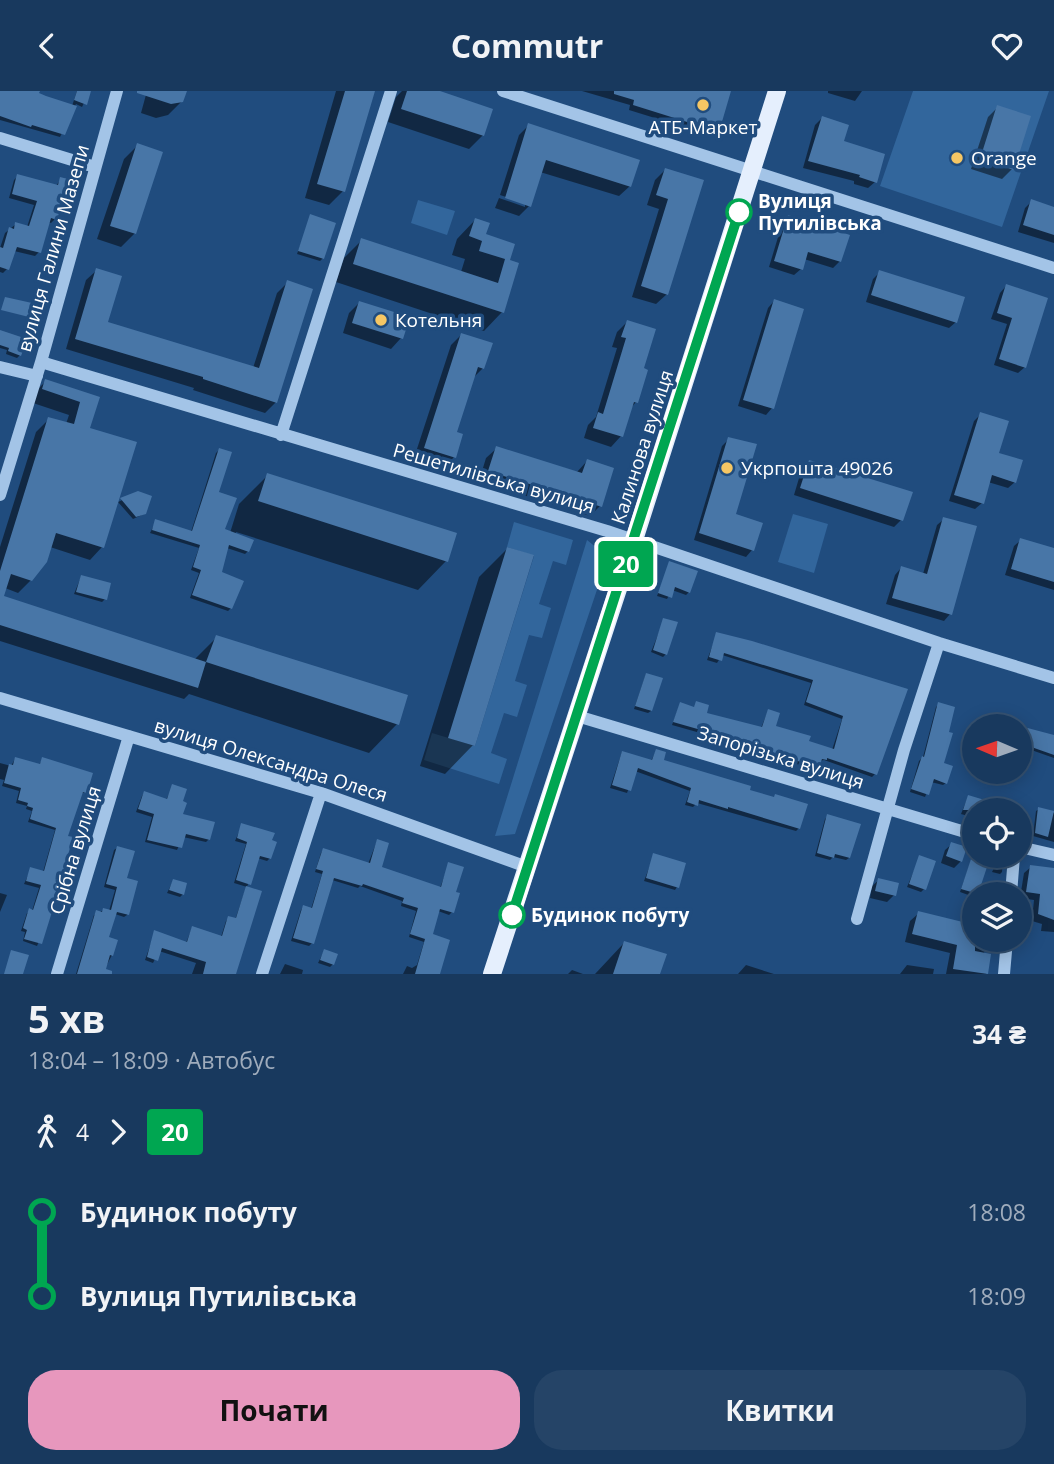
<!DOCTYPE html>
<html lang="uk">
<meta charset="utf-8">
<style>
:root{--surface:#18395e;--page:#254467;--text:#f1f3f6;--muted:#9facbc;--line:#365373;--accent:#e797bd}
body{margin:0;font-family:"Open Sans",sans-serif;background:var(--page);color:var(--text);height:100vh;display:flex;flex-direction:column;font-size:26px;white-space:nowrap}
*{box-sizing:border-box;margin:0}
p{font-size:23px;color:var(--muted)}
.icon{flex:none;width:38px;height:38px;fill:none;stroke:currentColor;stroke-width:2;stroke-linecap:round;stroke-linejoin:round}
.map{position:relative;height:883px;overflow:hidden}
.panel{display:flex;flex-direction:column;background:var(--surface);flex:1}
.panel>*{flex:none}
.badge{padding:0 14px;border-radius:5px;font-size:24px;line-height:46px}
.needle{width:46px;rotate:272deg}
.controls{position:absolute;left:962px;top:623px;display:grid;gap:14px}
.controls a{display:grid;place-items:center;width:70px;height:70px;border-radius:50%;background:var(--surface);box-shadow:0 4px 18px #0003,0 0 0 2px var(--line);font-size:35px}
.map>.badge{position:absolute;translate:-50% -50%;box-shadow:0 0 0 4px #fff}
.legs{display:flex;align-items:center;gap:10px;height:77px;padding:0 28px;font-size:23px}
.legs p{margin-inline-start:auto}
.overview{display:flex;align-items:center;justify-content:space-between;height:119px;padding:0 28px}
h1{font-size:38px;font-weight:700;line-height:52px}
.cta{display:flex;gap:14px;margin-top:auto;padding:14px 28px}
.cta a{flex:1;height:80px;border-radius:28px;background:var(--accent);color:#111;font-size:28px;font-weight:700;line-height:80px;text-align:center}
.cta a+a{background:var(--page);color:var(--text)}
ul{padding:0 28px;list-style:none}
li{display:flex;align-items:center;gap:24px;height:84px;font-size:26px}
li i{display:grid;place-items:center;width:10px;height:100%;margin:0 9px;background:currentColor}
li i::after{content:'';width:18px;height:18px;margin:-9px;border:5px solid;border-radius:50%;background:var(--surface)}
li p{margin-inline-start:auto}
li:first-child i{background:linear-gradient(#0000 50%,currentColor 0)}
li:last-child i{background:linear-gradient(currentColor 50%,#0000 0)}
header{display:flex;justify-content:space-between;align-items:center;height:91px;padding:0 28px;background:var(--surface);font-size:32px;font-weight:700}
.map>svg:first-child{display:block}
</style>
<header><svg class="icon" aria-label="back" viewBox="0 0 24 24"><path d="M15 5l-7 7 7 7"/></svg>Commutr<svg class="icon" aria-label="heart" viewBox="0 0 24 24"><path d="M12 20l-8-8c-3-5 5-10 8-4 3-6 11-1 8 4z"/></svg></header>
<div class="map">
<svg width="1054" height="883" viewBox="0 0 1054 883">
<rect width="100%" height="100%" fill="#204c7e"/>
<path fill="#32669c" d="M913,0H1049L1002,136L880,95Z
M418,109L455,120L447,144L411,132Z
M793,423L828,433L814,482L778,471Z
M514,431L573,449L566,474L553,470L539,513L551,517L542,547L529,544L515,590L527,594L517,626L504,622L491,662L507,668L499,693L424,669L432,642L475,655L534,465L507,456Z
M587,449L608,466L515,743L495,745Z"/>
<path fill="#0007" d="M0,0H38L37,3L72,15L77,0H90L82,16L76,13L60,46L0,29Z
M147,0H182V10L168,24L156,27L141,22Z
M336,0H373L343,100L329,114L305,107Z
M402,0H434L483,44L469,58L388,31L396,6Z
M582,0H729L718,40L713,45L629,19L630,14Z
M828,0H862L855,10L828,2Z
M998,16L1012,78L1002,88L971,78L988,26Z
M822,27L875,91L868,97L854,93V90L803,77L815,34Z
M529,34L630,95L619,105L540,81L529,115L519,125L495,117L499,107L525,116V112L500,104L519,44Z
M138,54L135,142L121,156L97,148L124,68Z
M665,79L701,90L667,203L656,213L632,206L659,118L647,114L655,89Z
M18,85L56,95L61,88L66,107L62,111L55,128L51,132L48,131L39,161L35,165L14,160L7,178L3,182L0,181V157L5,142L16,133L27,136L34,114L9,107L14,89Z
M1032,110L1054,118V152L1018,141L1025,117Z
M311,125L323,167L320,170L297,163Z
M789,126L840,170L833,177L804,168L801,178L794,184L769,176L782,133Z
M475,129L484,144L508,170L502,221L484,240L336,191L344,167L362,149L461,181L465,168L452,164L457,148Z
M97,179L106,232L253,277L277,202L288,191L276,311L265,322L193,299L194,297L66,258L86,189Z
M880,181L956,231L949,237L866,211L873,188Z
M1006,195L1025,276L1018,282L994,274L1007,233L991,228L1000,202Z
M774,210L772,317L766,324L738,315L768,217Z
M359,212L401,247L391,258L343,242L349,222Z
M627,231L641,279L636,311L630,318L621,345L611,356L584,347L588,334L596,326L617,257L612,256L617,241Z
M0,242L20,264L17,267L6,263L7,259L0,257Z
M461,244L483,277L473,287L455,342L454,366L444,377L414,367L451,254Z
M46,290L98,307L88,338L102,456L90,469L50,456L31,489L18,502L5,497L2,506L194,569L217,546L397,633L369,662L189,603L184,608L0,550V456L36,341L49,328L66,333L69,324L30,311L33,303Z
M981,323L997,363L1015,391L1008,397L988,391L982,412L975,418L949,410L974,330Z
M729,348L734,424L752,459L746,466L694,449L722,355Z
M497,357L577,381L587,370L600,415L590,425L479,390L486,367Z
M219,359L217,402L223,439L230,442L239,413L268,384L446,470L418,499L236,441L235,444L248,460L245,463L227,457L220,482L231,517L228,520L190,507L199,482L191,479L199,457L150,442L156,430L191,441L216,362Z
M809,371L901,429L894,436L794,404L802,377Z
M138,402L144,423L133,428L118,411Z
M944,428L950,523L944,530L886,513L895,484L901,477L923,483L937,434Z
M1021,449L1054,459V499L1005,484L1014,455Z
M507,458L473,654L445,683L420,675L479,486Z
M670,472L689,501L686,504L672,499L667,508L657,505Z
M81,486L105,508L102,511L74,503Z
M664,529L666,563L663,566L651,561Z
M717,543L905,599L875,683L872,686L824,669L819,670L815,678L767,665L769,660L720,645L718,647L672,634L680,613L693,618L697,612L705,624L761,637L768,620L774,636L807,652L832,659L842,628L804,614L811,592L722,564L717,572L707,569Z
M646,583L651,620L648,622L634,618Z
M939,613L942,673L946,692L943,694L931,691L925,706L910,701L919,670L923,666L936,616Z
M992,627L1026,636L1025,638L1054,646V667L1020,655V635H988Z
M656,660L661,670L799,737L796,740L697,712L693,716L685,714L690,700L635,680L627,702L610,697L622,661L651,670Z
M15,668L39,674L43,668L85,701L80,703L66,746L56,811L37,855L23,850L25,841L21,840L27,822L32,820L39,797L24,793L31,778L43,781L55,739L28,731L32,720L26,718L27,715L16,712L19,700L2,695L4,689L0,688V672L11,675Z
M173,695L181,725L209,748L206,751L183,746L177,759L145,751L152,726L136,721L142,705L144,702L166,709Z
M968,706L997,715L995,719H975V727L961,723Z
M1039,718L1054,722V751L1033,745L1036,720Z
M828,725L849,767L846,769L833,766L830,769L815,765L825,728Z
M242,734L270,767L267,770L257,767L247,796L234,792L246,753L235,750Z
M377,750L380,777L440,797L449,773L454,802L452,821L449,824L438,820L430,845L439,883H403L407,875L412,877L417,874L424,851L409,846L416,820L401,815L402,810L360,795L358,797L332,789L312,852L309,855L291,850L301,819L303,816L311,818L322,783L315,781L321,762L323,759L368,773Z
M952,753L961,770L954,777L941,772L945,759Z
M117,757L125,788L136,791L127,824L124,826L115,823L106,847L112,864L102,883H76L94,824L104,819L109,820L115,799L104,796L114,759Z
M654,764L677,796L675,799L644,790Z
M920,766L924,798L921,801L907,796Z
M972,767L987,771L974,806L960,801Z
M999,767L1003,768L1002,781L1000,783L992,781Z
M1031,776L1054,779V841L1041,840L1042,833L1032,830L1034,809L1020,807L1024,782Z
M879,789L894,804L887,811L870,807L872,795Z
M173,790L183,803L180,806L167,802Z
M246,797L234,883H192L196,872L159,860L153,872L145,869L155,841L186,852L192,837L221,846L226,830L229,827L235,829Z
M0,802L7,804L0,821Z
M919,822L975,849H986L984,863L989,864L986,883H946L950,862L905,851L910,830Z
M624,852L659,883H595Z
M324,860L333,873L330,876L318,872Z
M285,873L303,879L302,883H280Z
M746,874L774,883H738Z
M907,874L934,878L933,883H900Z
M572,879L583,883H568Z"/>
<path fill="#4876a7" d="M0,0H40L39,2L46,5L77,15L65,44L32,34L31,36L0,25Z
M77,0H91L87,14L74,9Z
M137,0H187L183,11L171,13L137,2Z
M345,0H375L345,101L317,93Z
M407,0H440L493,18L484,45L401,18Z
M614,0H731L719,41L633,14L634,9L614,3Z
M997,14L1031,25L1014,79L980,68Z
M822,25L849,34L844,50L885,63L877,92L859,86L860,84L808,70Z
M528,32L640,69L631,96L546,69L531,116L505,107Z
M137,52L163,61L136,143L110,135Z
M665,77L704,89L668,204L641,195L668,108L656,104Z
M17,83L58,94L60,86L72,89L67,108L63,107L57,129L51,127L41,162L17,156L9,179L0,176V156L3,157L9,136L14,138L15,131L29,135L37,110L12,103Z
M1031,108L1054,116V144L1023,134Z
M310,123L336,132L324,168L298,160Z
M788,124L850,144L841,171L808,161L803,179L774,170Z
M475,127L490,132L486,143L515,153L510,169L519,172L504,222L353,173L361,147L498,192L505,168L479,160L482,150L469,145Z
M96,177L122,185L108,231L259,277L287,189L313,198L277,312L203,288V286L75,248Z
M879,179L965,206L957,232L871,204Z
M1006,193L1048,207L1026,277L999,268L1012,227L997,222Z
M5,206L32,212L29,226L1,219Z
M774,208L804,218L774,318L743,309Z
M359,210L410,226L403,248L352,232Z
M627,229L656,238L644,277L648,279L638,312L634,311L623,346L593,337L598,321L603,323L626,247L621,246Z
M0,239L27,248L21,265L8,260L9,257L0,254Z
M461,242L493,252L484,278L478,276L457,341L463,343L456,367L424,357Z
M45,288L100,306L90,337L137,351L104,457L56,442L47,471L32,490L11,483L4,505L206,571L198,597L0,534V480L48,326L74,333L80,311L42,298Z
M980,321L1009,330L999,362L1023,369L1016,392L992,384L984,413L954,404Z
M728,346L757,353L736,423L763,432L754,460L699,442Z
M496,355L582,382L587,368L614,377L602,416L488,380Z
M219,357L232,361L219,401L237,407L225,438L254,449L249,461L229,454L222,481L244,490L232,518L192,504L201,479L193,476L200,454L152,439L155,428L192,440Z
M809,369L913,401L903,430L800,397Z
M267,382L457,442L448,471L258,410Z
M138,400L152,405L146,423L136,426L120,407Z
M943,426L977,435L952,524L892,507L901,475L927,483Z
M1020,447L1054,457V491L1011,478Z
M507,456L534,464L475,655L448,647Z
M669,470L698,480L690,502L675,496L672,507L658,502Z
M81,484L111,492L107,509L76,501Z
M663,527L678,531L667,564L653,559Z
M716,541L752,550L908,598L877,684L827,667V669L822,668L819,676L769,662L771,657L723,643L722,645L673,631L680,611L694,616L696,610L709,614L707,622L762,636L768,618L780,622L776,635L811,645L809,650L834,658L843,625L806,611L813,589L724,562L722,570L709,566Z
M216,544L408,604L399,634L206,571Z
M646,582L663,587L652,620L635,615Z
M938,611L955,616L949,641L953,642L944,672L953,675L947,693L934,688L929,704L911,698L922,665L924,666Z
M1020,635L1054,644V664L1020,652Z
M656,658L666,661L664,669L751,695L750,699L774,706L775,703L808,713L800,738L728,716V718L699,709L698,715L687,711L691,697L638,677L631,700L612,694L622,660L652,669Z
M15,666L40,673L42,666L93,682L87,702L83,701L68,745L73,746L58,800L61,801L58,812L55,811L42,853L24,848L27,839L23,837L29,817L33,819L41,794L26,790L30,776L44,780L56,737L30,728L33,717L27,715L28,712L18,709L21,697L4,692L9,673L13,674Z
M172,693L187,698L183,710L187,712L183,723L215,731L210,749L186,743L182,757L147,749L154,723L138,718L144,700L167,708Z
M968,704L1008,716L1007,719H963Z
M1038,716L1054,720L1048,746L1035,742Z
M827,723L861,733L850,767L835,763L834,767L817,762Z
M241,732L275,742L272,749L277,751L271,768L260,765L251,794L236,789L247,751L237,747Z
M377,748L389,752L382,776L441,796L448,771L464,776L456,801L460,802L454,822L440,818L433,843L450,849L440,883H415L425,848L410,843L418,817L402,812L404,807L363,793L362,795L334,787L314,853L293,847L303,814L312,817L323,780L316,778L323,757L370,772Z
M951,751L967,756L962,771L946,765Z
M117,755L135,760L127,787L138,790L129,824L117,821L109,846L118,849L113,865L110,864L106,878L112,880V883H77L96,819L102,821L103,817L111,819L117,796L106,793Z
M653,762L686,772L679,797L646,787Z
M919,764L936,770L926,799L909,793Z
M972,765L989,770L978,803L961,798Z
M1030,774L1054,777V829L1038,823L1040,803L1026,801Z
M878,787L899,792L896,805L875,800Z
M173,788L187,792L184,804L169,799Z
M246,795L262,800L236,883H203L206,871L162,857L158,870L147,866L154,839L187,851L192,835L222,845L228,825L236,827Z
M918,820L975,834V860L991,863L988,883L953,878L957,854L912,843Z
M624,850L667,863L660,883H613Z
M324,858L338,863L334,874L320,869Z
M11,859L29,864L23,883H4Z"/>
<g fill="none" stroke-linecap="round" stroke-linejoin="round">
<path stroke="#a3c4e7" stroke-width="12" d="M503,0L1054,177
M0,47L95,76
M41,271L607,440L939,552L1054,587
M0,276L37,285
M281,344L391,0
M0,404L41,271L117,0
M0,607L321,702L527,776
M577,625L975,744
M1020,756L1054,764
M1011,803L1014,765
M857,828L904,659L939,552
M57,883L129,645
M262,883L321,702
M1004,883L1007,849"/>
<path stroke="#e5effd" stroke-width="18" d="M492,883L634,449L777,0"/>
</g>
<g fill="none" stroke-linecap="round" stroke-linejoin="round">
<g stroke="#fff" stroke-width="16">
<path id="line-1" d="M512,824L739,121"/>
</g>
<use href="#line-1" stroke="#00a651" stroke-width="10"/>
</g>
<g fill="#f5c664" stroke="#204c7e" stroke-width="2.5">
<circle cx="703" cy="14" r="7"/>
<circle cx="957" cy="67" r="7"/>
<circle cx="381" cy="229" r="7"/>
<circle cx="727" cy="377" r="7"/>
</g>
<g fill="#fff" stroke="#00a651" stroke-width="3.5">
<circle cx="739" cy="121" r="12"/>
<circle cx="512" cy="824" r="12"/>
</g>
<g text-anchor="middle" stroke-width="7" stroke-linejoin="round" paint-order="stroke">
<g font-size="19" fill="#fff" stroke="#204c7e" text-anchor="start">
<text x="703" y="43" text-anchor="middle">АТБ-Маркет</text>
<text x="971" y="74">Orange</text>
<text x="395" y="236">Котельня</text>
<text x="741" y="384">Укрпошта 49026</text>
</g>
<g font-size="19" font-weight="bold" fill="#fff" stroke="#204c7e" text-anchor="start">
<text x="758" y="117">Вулиця<tspan x="758" dy="22">Путилівська</tspan></text>
<text x="531" y="831">Будинок побуту</text>
</g>
<g font-size="19" fill="#fff" stroke="#204c7e">
<text transform="translate(53 157) rotate(-74)" y="7">вулиця Галини Мазепи</text>
<text transform="translate(642 356) rotate(-72)" y="7">Калинова вулиця</text>
<text transform="translate(494 387) rotate(16)" y="7">Решетилівська вулиця</text>
<text transform="translate(781 666) rotate(17)" y="7">Запорізька вулиця</text>
<text transform="translate(271 669) rotate(17)" y="7">вулиця Олександра Олеся</text>
<text transform="translate(75 759) rotate(-73)" y="7">Срібна вулиця</text>
</g>
</g>
</svg>
<div class="controls">
<a><svg class="needle" viewBox="-14 -14 28 28"><path d="M0-13l5 13h-10z" fill="#e53935"/><path d="M0 13l5-13h-10z" fill="#9facbc"/></svg></a>
<a><svg class="icon" aria-label="locate" viewBox="0 0 24 24"><circle cx="12" cy="12" r="6"/><path d="M12 2v4M12 18v4M2 12h4M18 12h4"/></svg></a>
<a><svg class="icon" aria-label="layers" viewBox="0 0 24 24"><path d="M12 4l9 5-9 5-9-5zM3 14l9 5 9-5"/></svg></a>
</div>
<b class="badge" style="left:626px;top:473px;background:#00a651;color:#fff">20</b>
</div>
<section class="panel">
<div class="overview"><div><h1>5 хв</h1><p>18:04 – 18:09 · Автобус</p></div><b>34 ₴</b></div>
<div class="legs"><svg class="icon" aria-label="walk" viewBox="0 0 24 24"><circle cx="13" cy="4" r="2"/><path d="M13 8l-2 6 4 7M11 14l-3 7M7 12l3-4h3l4 4"/></svg>4<svg class="icon" aria-label="forward" viewBox="0 0 24 24"><path d="M9 5l7 7-7 7"/></svg><b class="badge" style="background:#00a651;color:#fff">20</b></div>
<ul>
<li><i style="color:#00a651"></i><b>Будинок побуту</b><p>18:08</p></li>
<li><i style="color:#00a651"></i><b>Вулиця Путилівська</b><p>18:09</p></li>
</ul>
<div class="cta"><a>Почати</a><a>Квитки</a></div>
</section>
